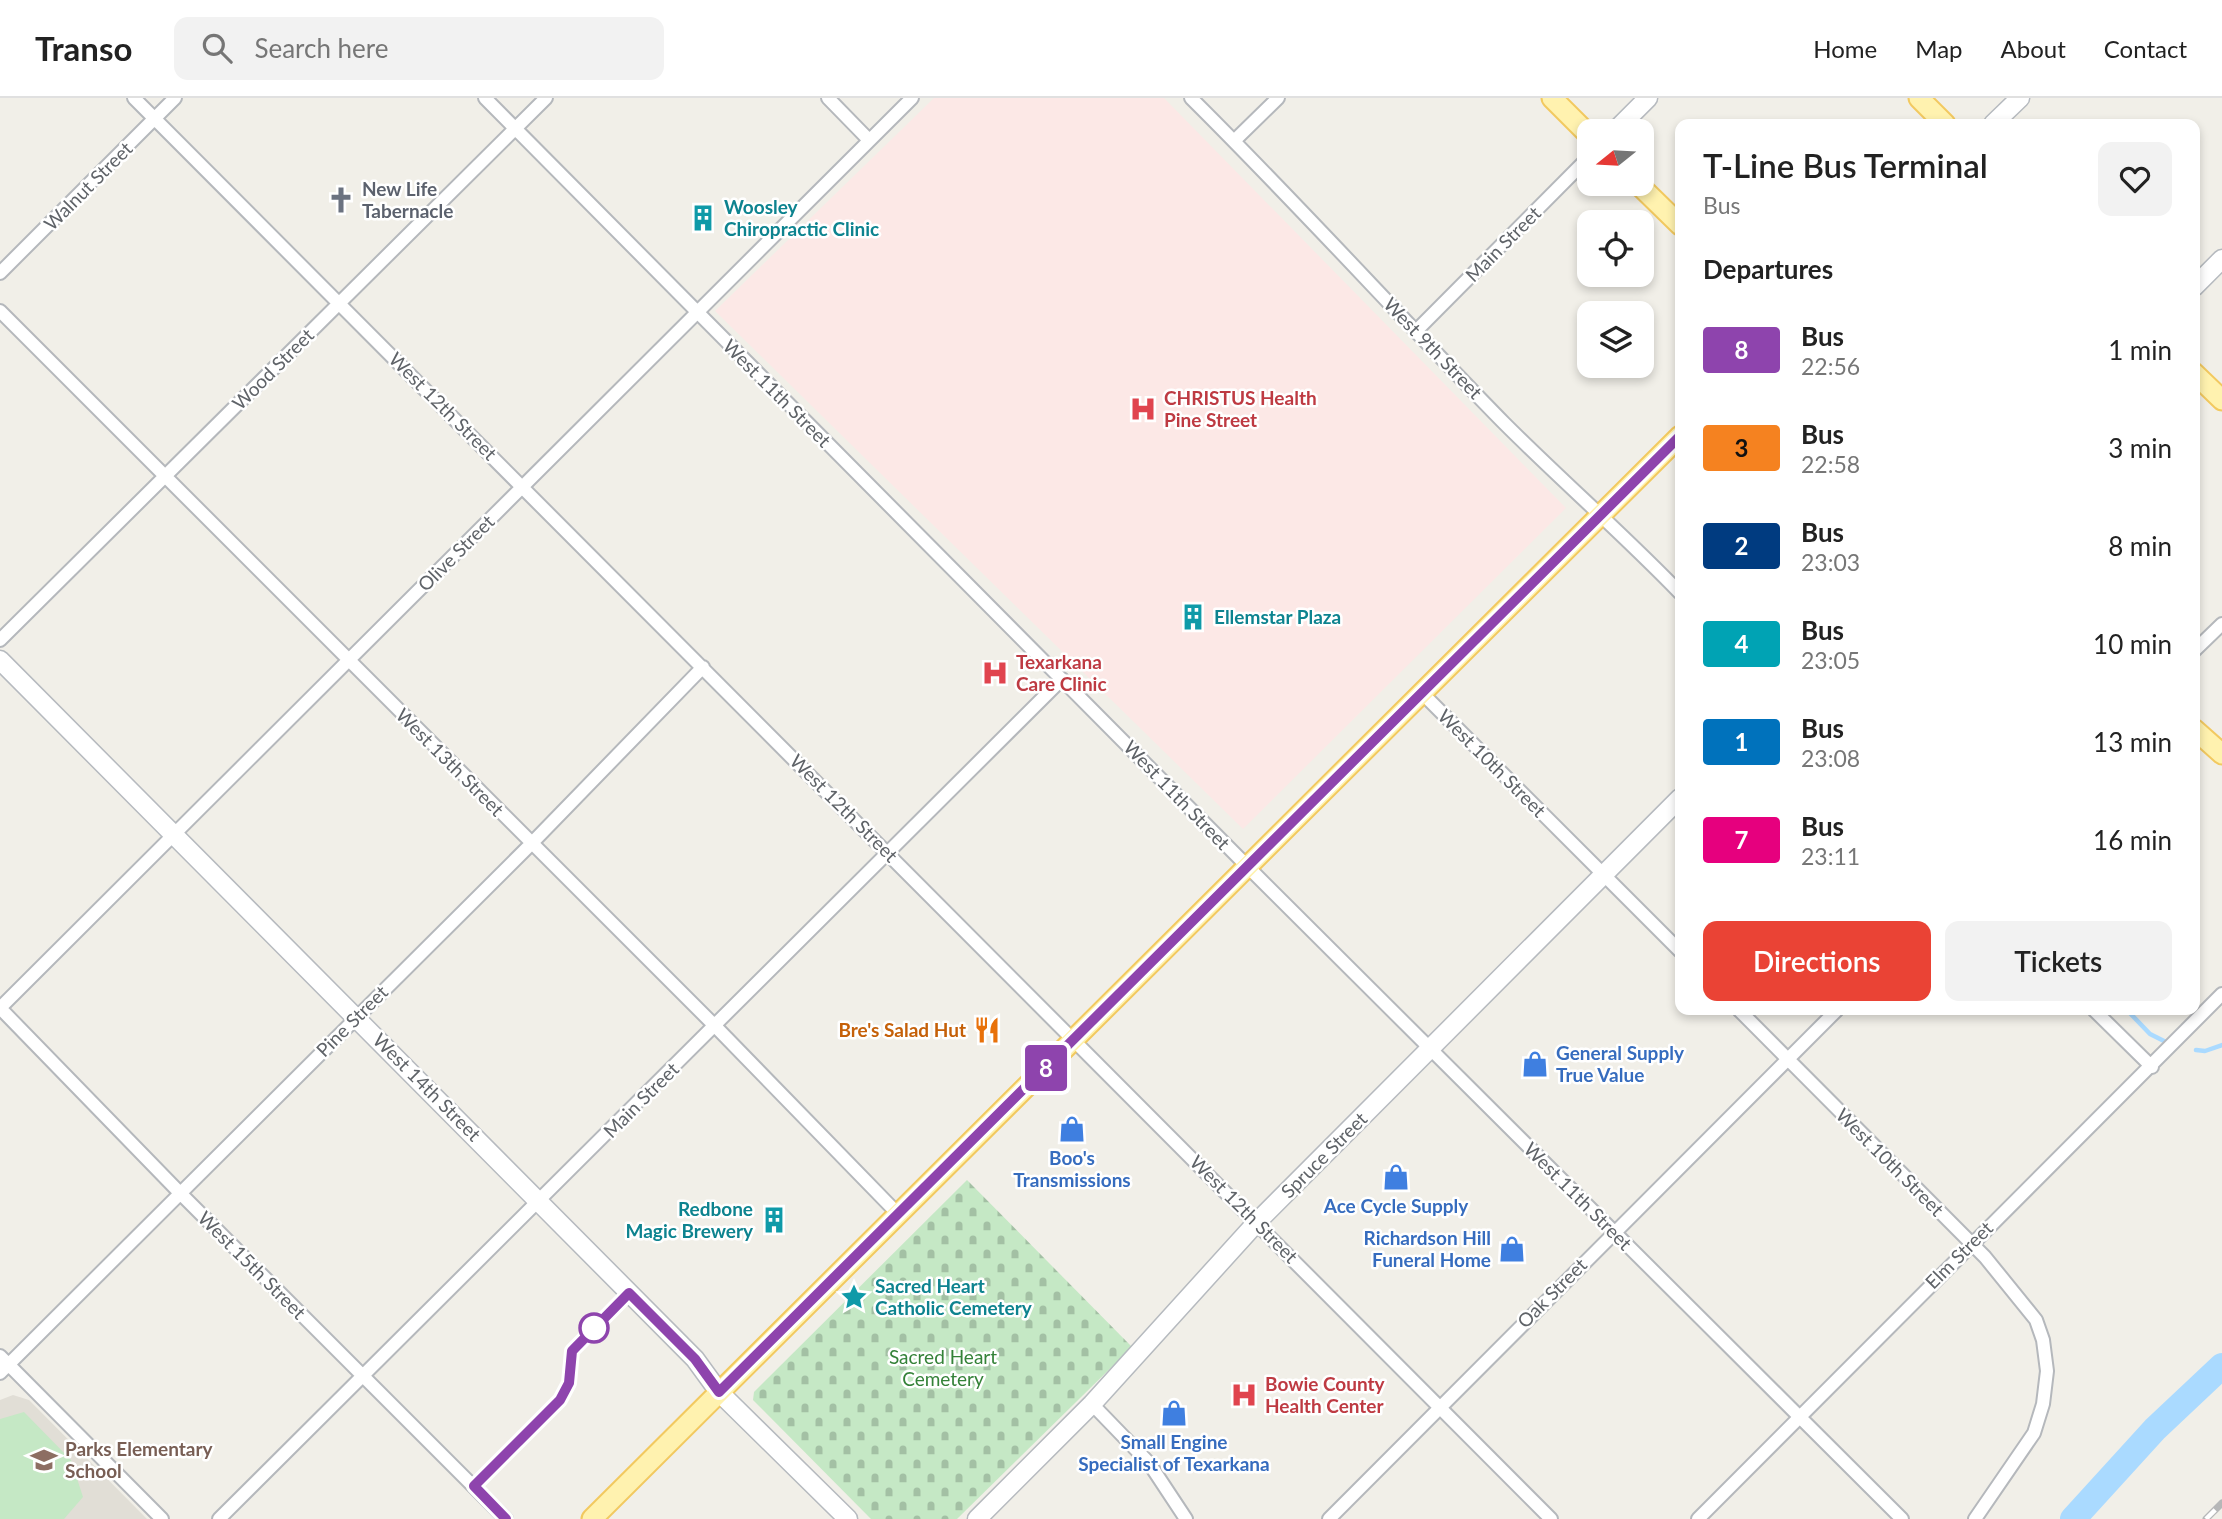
<!DOCTYPE html>
<style>
:root{--surface:#fff;--page:#f2f2f2;--text:#222;--muted:#767676;--line:#e0e0e0;--accent:#ea4335}
body{margin:0;font-family:Lato,sans-serif;background:var(--page);color:var(--text);height:100vh;display:flex;flex-direction:column;font-size:26px;white-space:nowrap}
*{box-sizing:border-box;margin:0}
p{font-size:23px;color:var(--muted)}
.icon{flex:none;width:38px;height:38px;fill:none;stroke:currentColor;stroke-width:2;stroke-linecap:round;stroke-linejoin:round}
.map{position:relative;flex:1;overflow:hidden}
.sheet{position:absolute;left:1675px;top:21px;width:525px;height:896px;display:flex;flex-direction:column;background:var(--surface);border-radius:14px;box-shadow:0 4px 10px #0003}
.sheet>*{flex:none}
.badge{padding:0 14px;border-radius:5px;font-size:24px;line-height:46px}
.needle{width:46px;rotate:252deg}
.controls{position:absolute;left:1577px;top:21px;display:grid;gap:14px}
.controls a{display:grid;place-items:center;width:77px;height:77px;border-radius:14px;background:var(--surface);box-shadow:0 4px 10px #0003;font-size:35px}
.map>.badge{position:absolute;translate:-50% -50%;box-shadow:0 0 0 4px #fff}
h2{padding:0 28px;font-size:26px;line-height:63px}
.round{display:grid;place-items:center;flex:none;width:74px;height:74px;border-radius:14px;background:var(--page)}
.head{display:flex;align-items:center;justify-content:space-between;height:119px;padding:0 28px}
h1{font-size:33px;font-weight:600;line-height:52px}
.cta{display:flex;gap:14px;margin-top:auto;padding:14px 28px}
.cta a{flex:1;height:80px;border-radius:14px;background:var(--accent);color:#fff;font-size:28px;font-weight:600;line-height:80px;text-align:center}
.cta a+a{background:var(--page);color:var(--text)}
ul{padding:0;list-style:none}
li{display:flex;align-items:center;gap:21px;height:98px;padding:0 28px}
li div{flex:1}
li b{display:block;font-size:26px}
li em{font-style:normal}
li .badge{min-width:77px;font-weight:700;text-align:center}
header{display:flex;align-items:center;gap:42px;box-sizing:border-box;height:98px;padding:0 35px;background:var(--surface);border-bottom:2px solid var(--line)}
header strong{font-size:33px}
nav{display:flex;gap:38px;margin-inline-start:auto;font-size:24px}
.search{width:490px;height:63px;background:var(--page);display:flex;align-items:center;gap:18px;box-sizing:border-box;padding:0 24px;border-radius:14px;color:var(--muted);font-size:26px}
.map>svg:first-child{display:block}
</style>
<header>
<strong>Transo</strong>
<div class="search"><svg class="icon" aria-label="search" viewBox="0 0 24 24"><circle cx="10" cy="10" r="6"/><path d="M15 15l6 6"/></svg>Search here</div>
<nav><a>Home</a><a>Map</a><a>About</a><a>Contact</a></nav>
</header>
<div class="map">
<svg width="2222" height="1421" viewBox="0 0 2222 1421">
<defs>
<pattern id="cemetery-stones" width="16" height="16" patternUnits="userSpaceOnUse" patternTransform="scale(1.75)"><rect width="16" height="16" fill="#c5e8c5"/><path d="M2 7V4a2 2 0 0 1 4 0v3zM10 15v-3a2 2 0 0 1 4 0v3z" fill="#a3c0a4"/></pattern>
</defs>
<rect width="100%" height="100%" fill="#f1efe8"/>
<path fill="#e1ded6" d="M13,1297L29,1302L147,1421H0V1302Z"/>
<path fill="#fce8e6" d="M934,0H1164L1566,410L1243,731L715,213Z"/>
<path fill="#c5e8c5" d="M24,1314L71,1362L83,1399L64,1421H0V1321Z"/>
<path fill="url(#cemetery-stones)" d="M967,1082L1132,1249L957,1421H871L753,1302L754,1294Z"/>
<g fill="none" stroke-linecap="round" stroke-linejoin="round">
<path stroke="#aadaff" stroke-width="4.5" d="M2127,912L2150,936L2164,943
M2196,952L2205,953L2222,947"/>
<path stroke="#aadaff" stroke-width="26" d="M2073,1421L2155,1331L2222,1268"/>
<g stroke="#b5b8bc" stroke-width="16">
<path id="street" d="M134,0L1551,1421
M485,0L1248,769L1902,1421
M828,0L869,42
M1191,0C1298,106 1399,218 1504,325C1562,383 1623,436 1680,495
M1234,43L1278,0
M0,175L175,0
M0,213L715,928L899,1117
M1416,233L1589,59
M0,542L546,0
M2194,553L2222,526
M1423,596L1680,853
M1739,912L1985,1159L2036,1222L2043,1242L2047,1273L2043,1306L2034,1335L1975,1421
M2094,912L2152,969
M0,1258L162,1421
M0,1275L531,746L703,569
M1092,1306L1149,1365L1186,1421
M219,1421L1062,581
M506,1421L180,1095L0,910L912,0
M1329,1421L1837,912
M1698,1421L2222,896"/>
</g>
<g stroke="#b6babf" stroke-width="21">
<path id="secondary" d="M1993,26L2020,0
M1615,33L1648,0
M2194,189L2222,161
M0,562L695,1261L719,1294L848,1421
M977,1421L1092,1306L1257,1124L1680,700"/>
</g>
<g stroke="#f2c960" stroke-width="23">
<path id="primary" d="M1552,0L1589,37
M1919,0L1945,26
M1638,86L1680,127
M2194,275L2222,302
M2194,631L2222,656
M592,1421L1680,338"/>
</g>
<use href="#street" stroke="#fff" stroke-width="12"/>
<use href="#secondary" stroke="#fff" stroke-width="18"/>
<use href="#primary" stroke="#fff2af" stroke-width="19"/>
<g stroke="#b6b7b8" stroke-width="7">
<path id="rail" d="M2206,1421L2222,1405"/>
</g>
<use href="#rail" stroke="#fff" stroke-width="4.5" stroke-dasharray="13" stroke-linecap="butt"/>
</g>
<g fill="none" stroke-linecap="round" stroke-linejoin="round">
<g stroke="#fff" stroke-width="16">
<path id="line" d="M506,1421L474,1388L560,1302L569,1285L572,1253L629,1195L695,1261L719,1294L1680,338"/>
</g>
<use href="#line" stroke="#8e44ad" stroke-width="10"/>
</g>
<defs>
<g id="church-bare" transform="scale(2.1)"><path d="M-1.2-6h2.4v3.5h3.3v2.4h-3.3V6h-2.4V-.1h-3.3v-2.4h3.3Z" fill="#6b7280" stroke="#fff" stroke-width="2.5" paint-order="stroke"/></g>
<g id="building-bare" transform="scale(2.1)"><path d="M-4-6H4V6H1V3H-1V6H-4ZM-2.5-4.3h1.7v1.8h-1.7ZM.8-4.3h1.7v1.8H.8ZM-2.5-1h1.7V.8h-1.7ZM.8-1h1.7V.8H.8Z" fill="#0f9aa8" stroke="#fff" stroke-width="2.5" paint-order="stroke"/></g>
<g id="hospital-bare" transform="scale(2.1)"><path d="M-5-5h3v3.5h4V-5h3V5h-3V1.5h-4V5h-3Z" fill="#e0444e" stroke="#fff" stroke-width="2.5" paint-order="stroke"/></g>
<g id="restaurant-bare" transform="scale(2.1)"><path d="M-5-6h1v4h1v-4h1v4h1v-4h1v5L-1.5 .5V6h-2V.5L-5-1ZM5-6V6H3V1.5H1.5Q1.5-4 5-6Z" fill="#e8710a" stroke="#fff" stroke-width="2.5" paint-order="stroke"/></g>
<g id="shop-bare" transform="scale(2.1)"><path d="M-5-2.5h2.3a2.7 3.5 0 0 1 5.4 0H5L5.5 6h-11ZM-1.5-2.5h3a1.5 2.3 0 0 0-3 0Z" fill="#3f7fe0" stroke="#fff" stroke-width="2.5" paint-order="stroke"/></g>
<g id="sight-bare" transform="scale(2.1)"><path d="M0-6L1.8-2.2L6-1.7L2.9 1.2L3.7 5.4L0 3.3L-3.7 5.4L-2.9 1.2L-6-1.7L-1.8-2.2Z" fill="#0f9aa8" stroke="#fff" stroke-width="2.5" paint-order="stroke"/></g>
<g id="school-bare" transform="scale(2.1)"><path d="M0-5L7-2L0 1L-7-2ZM-4 1L0 2.5L4 1V4Q0 6-4 4Z" fill="#8d6e63" stroke="#fff" stroke-width="2.5" paint-order="stroke"/></g>
</defs>
<g fill-rule="evenodd">
<use href="#church-bare" x="341" y="102"/>
<use href="#building-bare" x="703" y="120"/>
<use href="#hospital-bare" x="1143" y="311"/>
<use href="#building-bare" x="1193" y="519"/>
<use href="#hospital-bare" x="995" y="575"/>
<use href="#restaurant-bare" x="987" y="932"/>
<use href="#shop-bare" x="1535" y="966"/>
<use href="#shop-bare" x="1072" y="1031"/>
<use href="#shop-bare" x="1396" y="1079"/>
<use href="#building-bare" x="774" y="1122"/>
<use href="#shop-bare" x="1512" y="1151"/>
<use href="#sight-bare" x="854" y="1199"/>
<use href="#hospital-bare" x="1244" y="1297"/>
<use href="#shop-bare" x="1174" y="1315"/>
<use href="#school-bare" x="44" y="1362"/>
</g>
<circle fill="#fff" stroke="#8e44ad" stroke-width="3.5" cx="594" cy="1230" r="14"/>
<g text-anchor="middle" stroke-width="5" stroke-linejoin="round" paint-order="stroke">
<g font-size="19" fill="#5f6368" stroke="#fff">
<text transform="translate(88 88) rotate(-45)" y="7">Walnut Street</text>
<text transform="translate(1503 146) rotate(-45)" y="7">Main Street</text>
<text transform="translate(1433 250) rotate(46)" y="7">West 9th Street</text>
<text transform="translate(273 271) rotate(-45)" y="7">Wood Street</text>
<text transform="translate(777 295) rotate(45)" y="7">West 11th Street</text>
<text transform="translate(443 308) rotate(45)" y="7">West 12th Street</text>
<text transform="translate(456 455) rotate(-45)" y="7">Olive Street</text>
<text transform="translate(450 664) rotate(45)" y="7">West 13th Street</text>
<text transform="translate(1492 665) rotate(45)" y="7">West 10th Street</text>
<text transform="translate(1177 697) rotate(46)" y="7">West 11th Street</text>
<text transform="translate(844 710) rotate(45)" y="7">West 12th Street</text>
<text transform="translate(352 923) rotate(-45)" y="7">Pine Street</text>
<text transform="translate(427 989) rotate(45)" y="7">West 14th Street</text>
<text transform="translate(641 1002) rotate(-45)" y="7">Main Street</text>
<text transform="translate(1324 1057) rotate(-45)" y="7">Spruce Street</text>
<text transform="translate(1890 1064) rotate(45)" y="7">West 10th Street</text>
<text transform="translate(1578 1098) rotate(45)" y="7">West 11th Street</text>
<text transform="translate(1244 1111) rotate(45)" y="7">West 12th Street</text>
<text transform="translate(1959 1157) rotate(-45)" y="7">Elm Street</text>
<text transform="translate(252 1167) rotate(45)" y="7">West 15th Street</text>
<text transform="translate(1552 1195) rotate(-45)" y="7">Oak Street</text>
</g>
<g font-size="19" font-weight="bold" fill="#5b616d" stroke="#fff" text-anchor="start">
<text x="362" y="98">New Life<tspan x="362" dy="22">Tabernacle</tspan></text>
</g>
<g font-size="19" font-weight="bold" fill="#0d838f" stroke="#fff" text-anchor="start">
<text x="724" y="116">Woosley<tspan x="724" dy="22">Chiropractic Clinic</tspan></text>
<text x="1214" y="526">Ellemstar Plaza</text>
<text x="753" y="1118" text-anchor="end">Redbone<tspan x="753" dy="22">Magic Brewery</tspan></text>
<text x="875" y="1195">Sacred Heart<tspan x="875" dy="22">Catholic Cemetery</tspan></text>
</g>
<g font-size="19" font-weight="bold" fill="#be3a42" stroke="#fff" text-anchor="start">
<text x="1164" y="307">CHRISTUS Health<tspan x="1164" dy="22">Pine Street</tspan></text>
<text x="1016" y="571">Texarkana<tspan x="1016" dy="22">Care Clinic</tspan></text>
<text x="1265" y="1293">Bowie County<tspan x="1265" dy="22">Health Center</tspan></text>
</g>
<g font-size="19" font-weight="bold" fill="#c56008" stroke="#fff" text-anchor="end">
<text x="966" y="939">Bre's Salad Hut</text>
</g>
<g font-size="19" font-weight="bold" fill="#366cbe" stroke="#fff">
<text x="1556" y="962" text-anchor="start">General Supply<tspan x="1556" dy="22">True Value</tspan></text>
<text x="1072" y="1067">Boo's<tspan x="1072" dy="22">Transmissions</tspan></text>
<text x="1396" y="1115">Ace Cycle Supply</text>
<text x="1491" y="1147" text-anchor="end">Richardson Hill<tspan x="1491" dy="22">Funeral Home</tspan></text>
<text x="1174" y="1351">Small Engine<tspan x="1174" dy="22">Specialist of Texarkana</tspan></text>
</g>
<g font-size="19" fill="#348238" stroke="#fff">
<text x="943" y="1266">Sacred Heart<tspan x="943" dy="22">Cemetery</tspan></text>
</g>
<g font-size="19" font-weight="bold" fill="#785e54" stroke="#fff" text-anchor="start">
<text x="65" y="1358">Parks Elementary<tspan x="65" dy="22">School</tspan></text>
</g>
</g>
</svg>
<div class="controls">
<a><svg class="needle" viewBox="-14 -14 28 28"><path d="M0-13l5 13h-10z" fill="#e53935"/><path d="M0 13l5-13h-10z" fill="#767676"/></svg></a>
<a><svg class="icon" aria-label="locate" viewBox="0 0 24 24"><circle cx="12" cy="12" r="6"/><path d="M12 2v4M12 18v4M2 12h4M18 12h4"/></svg></a>
<a><svg class="icon" aria-label="layers" viewBox="0 0 24 24"><path d="M12 4l9 5-9 5-9-5zM3 14l9 5 9-5"/></svg></a>
</div>
<b class="badge" style="left:1046px;top:970px;background:#8e44ad;color:#fff">8</b>
<section class="sheet">
<div class="head"><div><h1>T-Line Bus Terminal</h1><p>Bus</p></div><a class="round"><svg class="icon" aria-label="heart" viewBox="0 0 24 24"><path d="M12 20l-8-8c-3-5 5-10 8-4 3-6 11-1 8 4z"/></svg></a></div>
<h2>Departures</h2>
<ul>
<li><span class="badge" style="background:#8e44ad;color:#fff">8</span><div><b>Bus</b><p>22:56</p></div><em>1 min</em></li>
<li><span class="badge" style="background:#f58220;color:#111">3</span><div><b>Bus</b><p>22:58</p></div><em>3 min</em></li>
<li><span class="badge" style="background:#003b80;color:#fff">2</span><div><b>Bus</b><p>23:03</p></div><em>8 min</em></li>
<li><span class="badge" style="background:#00a3b4;color:#fff">4</span><div><b>Bus</b><p>23:05</p></div><em>10 min</em></li>
<li><span class="badge" style="background:#0072bc;color:#fff">1</span><div><b>Bus</b><p>23:08</p></div><em>13 min</em></li>
<li><span class="badge" style="background:#e6007e;color:#fff">7</span><div><b>Bus</b><p>23:11</p></div><em>16 min</em></li>
</ul>
<div class="cta"><a>Directions</a><a>Tickets</a></div>
</section>
</div>
